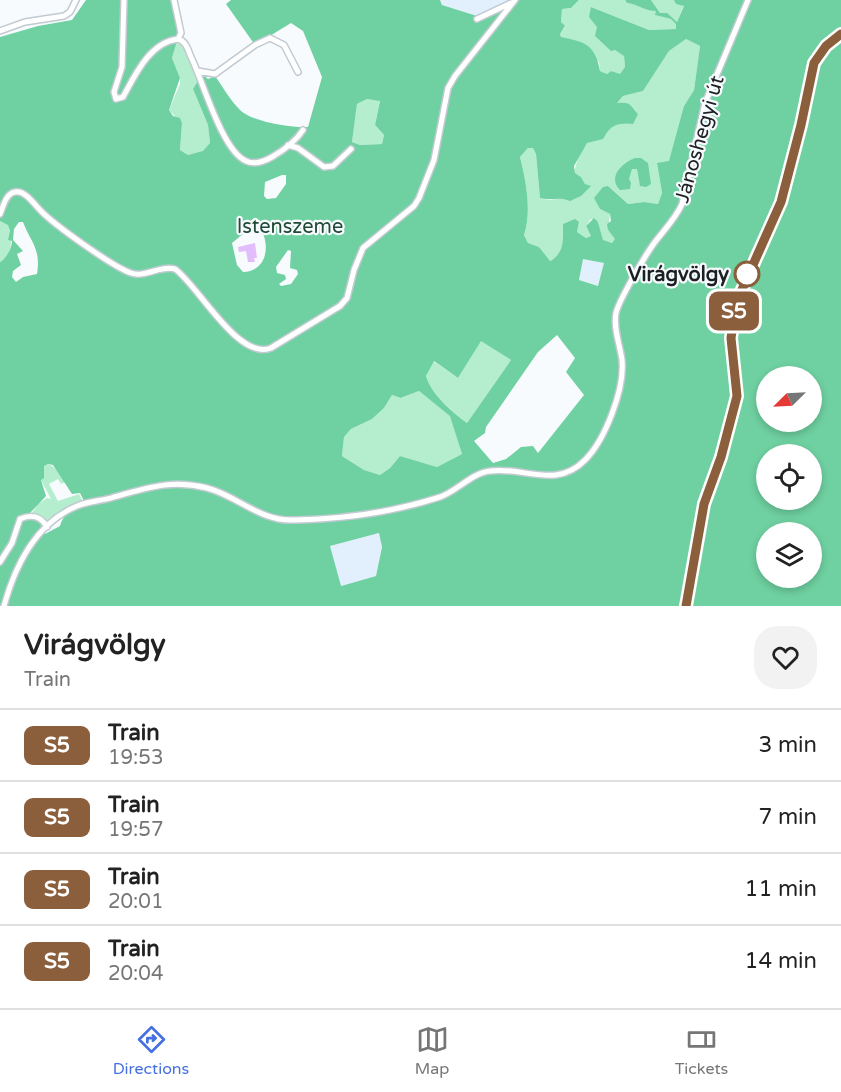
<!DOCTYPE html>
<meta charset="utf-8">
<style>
:root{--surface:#fff;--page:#f2f2f2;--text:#222;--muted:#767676;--line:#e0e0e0;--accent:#4570e2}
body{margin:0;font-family:"Varela Round",sans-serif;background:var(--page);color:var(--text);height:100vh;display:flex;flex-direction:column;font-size:22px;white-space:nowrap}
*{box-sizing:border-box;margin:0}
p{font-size:20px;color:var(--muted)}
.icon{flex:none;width:33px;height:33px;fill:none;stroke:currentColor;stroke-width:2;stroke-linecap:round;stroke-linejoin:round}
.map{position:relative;height:606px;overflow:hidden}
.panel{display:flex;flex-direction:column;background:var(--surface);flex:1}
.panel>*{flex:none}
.badge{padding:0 12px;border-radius:9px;font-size:21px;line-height:39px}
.needle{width:39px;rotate:246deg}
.buttons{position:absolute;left:756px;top:366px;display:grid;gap:12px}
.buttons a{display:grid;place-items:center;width:66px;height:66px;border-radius:50%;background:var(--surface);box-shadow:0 3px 9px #0003;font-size:30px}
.map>.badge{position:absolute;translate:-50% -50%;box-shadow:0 0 0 3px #fff}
.round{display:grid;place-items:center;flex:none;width:63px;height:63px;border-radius:24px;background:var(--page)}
.headline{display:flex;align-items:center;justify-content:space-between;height:102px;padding:0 24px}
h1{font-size:28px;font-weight:700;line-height:45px}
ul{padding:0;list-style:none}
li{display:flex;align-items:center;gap:18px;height:72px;padding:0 24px;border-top:2px solid var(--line)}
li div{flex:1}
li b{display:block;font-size:22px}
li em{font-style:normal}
li .badge{min-width:66px;font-weight:700;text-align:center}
.tab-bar{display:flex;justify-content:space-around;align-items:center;height:84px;border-top:2px solid var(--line);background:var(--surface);font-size:16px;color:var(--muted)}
.tab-bar a{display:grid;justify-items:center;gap:3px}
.tab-bar .on{color:var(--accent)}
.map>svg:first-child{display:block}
</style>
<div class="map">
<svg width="841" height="606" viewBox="0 0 841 606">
<rect width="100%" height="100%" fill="#f8fbfe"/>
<path fill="#e2f0fd" d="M436,0H511L477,16L442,5L440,0Z
M841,32V37L822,54L814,71L790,180L741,304L739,396L729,430L727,428L736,392L729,338L734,305L733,297L739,283L735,280L734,275L740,263H748L755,252L812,63L822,48Z
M583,258L604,263L599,286L579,280Z
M380,533L382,547L376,576L340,586L330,546Z"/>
<path fill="#b5edcf" d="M579,0H625L627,3C639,4 644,11 656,11V15L671,19L676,23V29L649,30L591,7L615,50L624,55L625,67L620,75L611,71L607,74L600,71L599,62L561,37L560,34L565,27L561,22L562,9L571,8Z
M651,0H674L684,5L677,22L660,13Z
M178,38L184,45L199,79L193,89L208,125L210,143L203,152L188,155L180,150L182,123L169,110L180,84V78L172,58Z
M686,39L700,46L694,90L684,106L672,166L657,164L662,193L658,204L644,202L628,204L608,186L600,209L610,214L608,230L616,239L612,243L603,241L598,222L591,219L586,226L591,236L586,238L577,232L579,222L557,257L549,261L539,247L528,243L524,235C532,211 526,181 520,157L528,148H533L536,154L540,198C558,204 571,193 585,184L581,177L575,173C574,166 582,148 587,143C592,139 601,140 605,135C612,128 613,121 628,124L638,114L634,109L616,104L623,96L643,91L669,51Z
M367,99L380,100L375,125L384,135L382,144L360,145L352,142L357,104Z
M0,221L8,224C12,238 14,254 0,262Z
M481,340L511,360L467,423C452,411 431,395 426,376L433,361L458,378Z
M419,391L451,416L462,454L437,467L400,456L390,468L380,475L364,470L342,456L344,437L351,429L372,419L384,408L392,395L402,398Z
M48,464C59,468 67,484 72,494L65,482L61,484L58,479L49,484L58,501L79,494L83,502L70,506L49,522L32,513L38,504L47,498L51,499L41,480L44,466Z"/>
<path fill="#6fd1a1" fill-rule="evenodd" d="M86,0H175L178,38L172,58L180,78L169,110L173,116L180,118L182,123L180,150L188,155L203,151L210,143L208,125L193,89L202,74L208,79L215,76C223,87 230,100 240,110C252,122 292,128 308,127L322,77L303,31L291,23L255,45L226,4L231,0H440L442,5L477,16L511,0H579L571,8L562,9L561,22L565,26L560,34L561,37C585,42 595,44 600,71L607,74L611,71L620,74L625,67L624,56L615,50L611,51L595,36L597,27L589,17L591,7L649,30L676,29V24L671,19L655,15L656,11C644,11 638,4 627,3L625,0H651L660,13H667L677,22L684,6L676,4L674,0H841V32L822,48L812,63L798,130L780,197L758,248L752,253L748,263H740L734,275L735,280L740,283L733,297L734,305L730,327L729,344L736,392L727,428L729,429L739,396L732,339L739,303H741L761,256L759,254L776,218L790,180L814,71L822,54L841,37V606H0V262C6,259 12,248 12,241L8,240L10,231L8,225L0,221V37L38,26L72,20ZM686,39L700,46L694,90L684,106L669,161L657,163L662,193L658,204L644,202L628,204L608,186L603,187L594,198L600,209L610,214L611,221L607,224L608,230L615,239L612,243L603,240L598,222L594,218L586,226L591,236L586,238L577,232L579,222L575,219L563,224C563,239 565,253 550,261L539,247L528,243L524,235C532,211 526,181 520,157L528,148H533L536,154L540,198C551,201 560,196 570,201L581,196L591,186L585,184L581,177L575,173L574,166L587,143L603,139C612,124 616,123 633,124L638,114C629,104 631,102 617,103L623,96L643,91L669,51ZM367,99L380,101L375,125L384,135L382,144L360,145L352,142L357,104ZM282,175H286V184L276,198L267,199L264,196L265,182ZM19,222H23C31,243 41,248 37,274L23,277L16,282L12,277L13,271L21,265L17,254L23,251L13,240L14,229ZM254,225H258C271,241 269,271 243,272L237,265L232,243ZM288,250L291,251L290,268L297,270L298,274L291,284L281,286L279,284L286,279L285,275L277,273L276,267ZM583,259L604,263L598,286L579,280ZM557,335L575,358L566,372L584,395L538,453L533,446L521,447L506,459L493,463L474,441L485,433L486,427L538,352ZM481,341L511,360L467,423C452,412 431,394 426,376L434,361L458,378ZM766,376H812V422H766ZM419,391L450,416L462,454L437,467L400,456L390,468L380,475L364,470L342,456L344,437L351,429L372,419L384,408L392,395L401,398ZM766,454H812V500H766ZM48,464L53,465L72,494L80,493L86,505C75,509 63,513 60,526L45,534L41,531V524L31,518L30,513L46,496L41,480L44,478V466ZM766,532H812V578H766ZM379,533L382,547L376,576L341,586L330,546Z
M635,158H641L648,163L651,184L646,187L640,186L637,169H632L629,179L631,183L630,189L620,190C607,177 622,163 635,158Z"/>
<path fill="#e2bdfb" d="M255,243L257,258H254L255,262H248L246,251L239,252L238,247Z"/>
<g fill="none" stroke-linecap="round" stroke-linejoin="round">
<g stroke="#c2cad1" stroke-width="8">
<path id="minor" d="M124,0L122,67L114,92L116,99L123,97C135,75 150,42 178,39C186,41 188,50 191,57C203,81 222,151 246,161C254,165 265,161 272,157C284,150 296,141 303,130
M174,0L181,33L178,39
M477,19L511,3
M0,31L25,22L64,16L70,12L76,0
M198,71L215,74L255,45L270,38L284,45L298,72
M288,145L298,148L324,167L333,166L351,149
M0,214C3,207 6,193 15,192C25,190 34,204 40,210C53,224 113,267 131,273C145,278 160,265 175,269C198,285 238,361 271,348L340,306L347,298L354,270L363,248L414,206L419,198L434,160L448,88L455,76L515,0
M0,562L12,543L20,519C31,514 41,516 47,527
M4,606C15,566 36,523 77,506C89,501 102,501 114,497C147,488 171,479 207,488C238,496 260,522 295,520C342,519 394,512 440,497C457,491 472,473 490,471C523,466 556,490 585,460C605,440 625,389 622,360C620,345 613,328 616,313C619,300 646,254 655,242C664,230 676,218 682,204L705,103L748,0"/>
</g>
<use href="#minor" stroke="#fff" stroke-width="5"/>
<g stroke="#373a3d" stroke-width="4">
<path id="rail" d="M686,606L704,504L721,457L737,396L731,337L736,303L781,202L801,125L813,67L826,46L841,34"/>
</g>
<use href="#rail" stroke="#f8fbfe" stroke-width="1.5" stroke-dasharray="4.5" stroke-linecap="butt"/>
</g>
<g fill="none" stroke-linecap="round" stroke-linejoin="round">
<g stroke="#fff" stroke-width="14">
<path id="line" d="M686,606L704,504L721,457L737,396L731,338L736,303L781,202L801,125L814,63L826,46L841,34"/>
</g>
<use href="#line" stroke="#8b5e3c" stroke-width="9"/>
</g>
<circle fill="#fff" stroke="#8b5e3c" stroke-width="3" cx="747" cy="274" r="12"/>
<g text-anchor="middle" stroke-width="4.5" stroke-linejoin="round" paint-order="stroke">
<g font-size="20" fill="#1d2023" stroke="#f8fbfe">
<text transform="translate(699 139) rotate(-74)" y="7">Jánoshegyi út</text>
</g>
<g font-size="20" fill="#204a36" stroke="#f8fbfe">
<text x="290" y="233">Istenszeme</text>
</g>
<g font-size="20" font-weight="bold" fill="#1d2023" stroke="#f8fbfe" text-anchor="end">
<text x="729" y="281">Virágvölgy</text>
</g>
</g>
</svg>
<div class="buttons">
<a><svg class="needle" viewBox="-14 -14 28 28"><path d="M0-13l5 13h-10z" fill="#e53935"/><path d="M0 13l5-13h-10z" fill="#767676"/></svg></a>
<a><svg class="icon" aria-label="locate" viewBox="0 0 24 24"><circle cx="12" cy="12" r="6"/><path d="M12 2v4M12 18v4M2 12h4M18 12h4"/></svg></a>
<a><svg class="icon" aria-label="layers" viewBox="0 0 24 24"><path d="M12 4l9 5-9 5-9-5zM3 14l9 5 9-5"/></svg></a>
</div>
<b class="badge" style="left:734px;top:311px;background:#8b5e3c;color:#fff">S5</b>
</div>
<section class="panel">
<div class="headline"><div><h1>Virágvölgy</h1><p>Train</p></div><a class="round"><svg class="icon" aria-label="heart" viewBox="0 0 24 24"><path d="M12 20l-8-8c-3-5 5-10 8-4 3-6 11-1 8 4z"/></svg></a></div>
<ul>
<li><span class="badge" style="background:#8b5e3c;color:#fff">S5</span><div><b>Train</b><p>19:53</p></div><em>3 min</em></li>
<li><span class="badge" style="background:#8b5e3c;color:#fff">S5</span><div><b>Train</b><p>19:57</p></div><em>7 min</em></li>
<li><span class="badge" style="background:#8b5e3c;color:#fff">S5</span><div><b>Train</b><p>20:01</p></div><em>11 min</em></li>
<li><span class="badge" style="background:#8b5e3c;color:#fff">S5</span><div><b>Train</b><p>20:04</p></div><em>14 min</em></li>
</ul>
</section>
<nav class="tab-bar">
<a class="on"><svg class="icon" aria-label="directions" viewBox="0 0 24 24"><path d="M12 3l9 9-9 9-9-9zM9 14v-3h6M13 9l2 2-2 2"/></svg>Directions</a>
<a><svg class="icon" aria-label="map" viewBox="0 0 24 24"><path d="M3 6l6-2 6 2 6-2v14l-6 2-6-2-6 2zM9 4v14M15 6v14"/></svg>Map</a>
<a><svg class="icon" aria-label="tickets" viewBox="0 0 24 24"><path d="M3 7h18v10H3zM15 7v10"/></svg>Tickets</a>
</nav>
